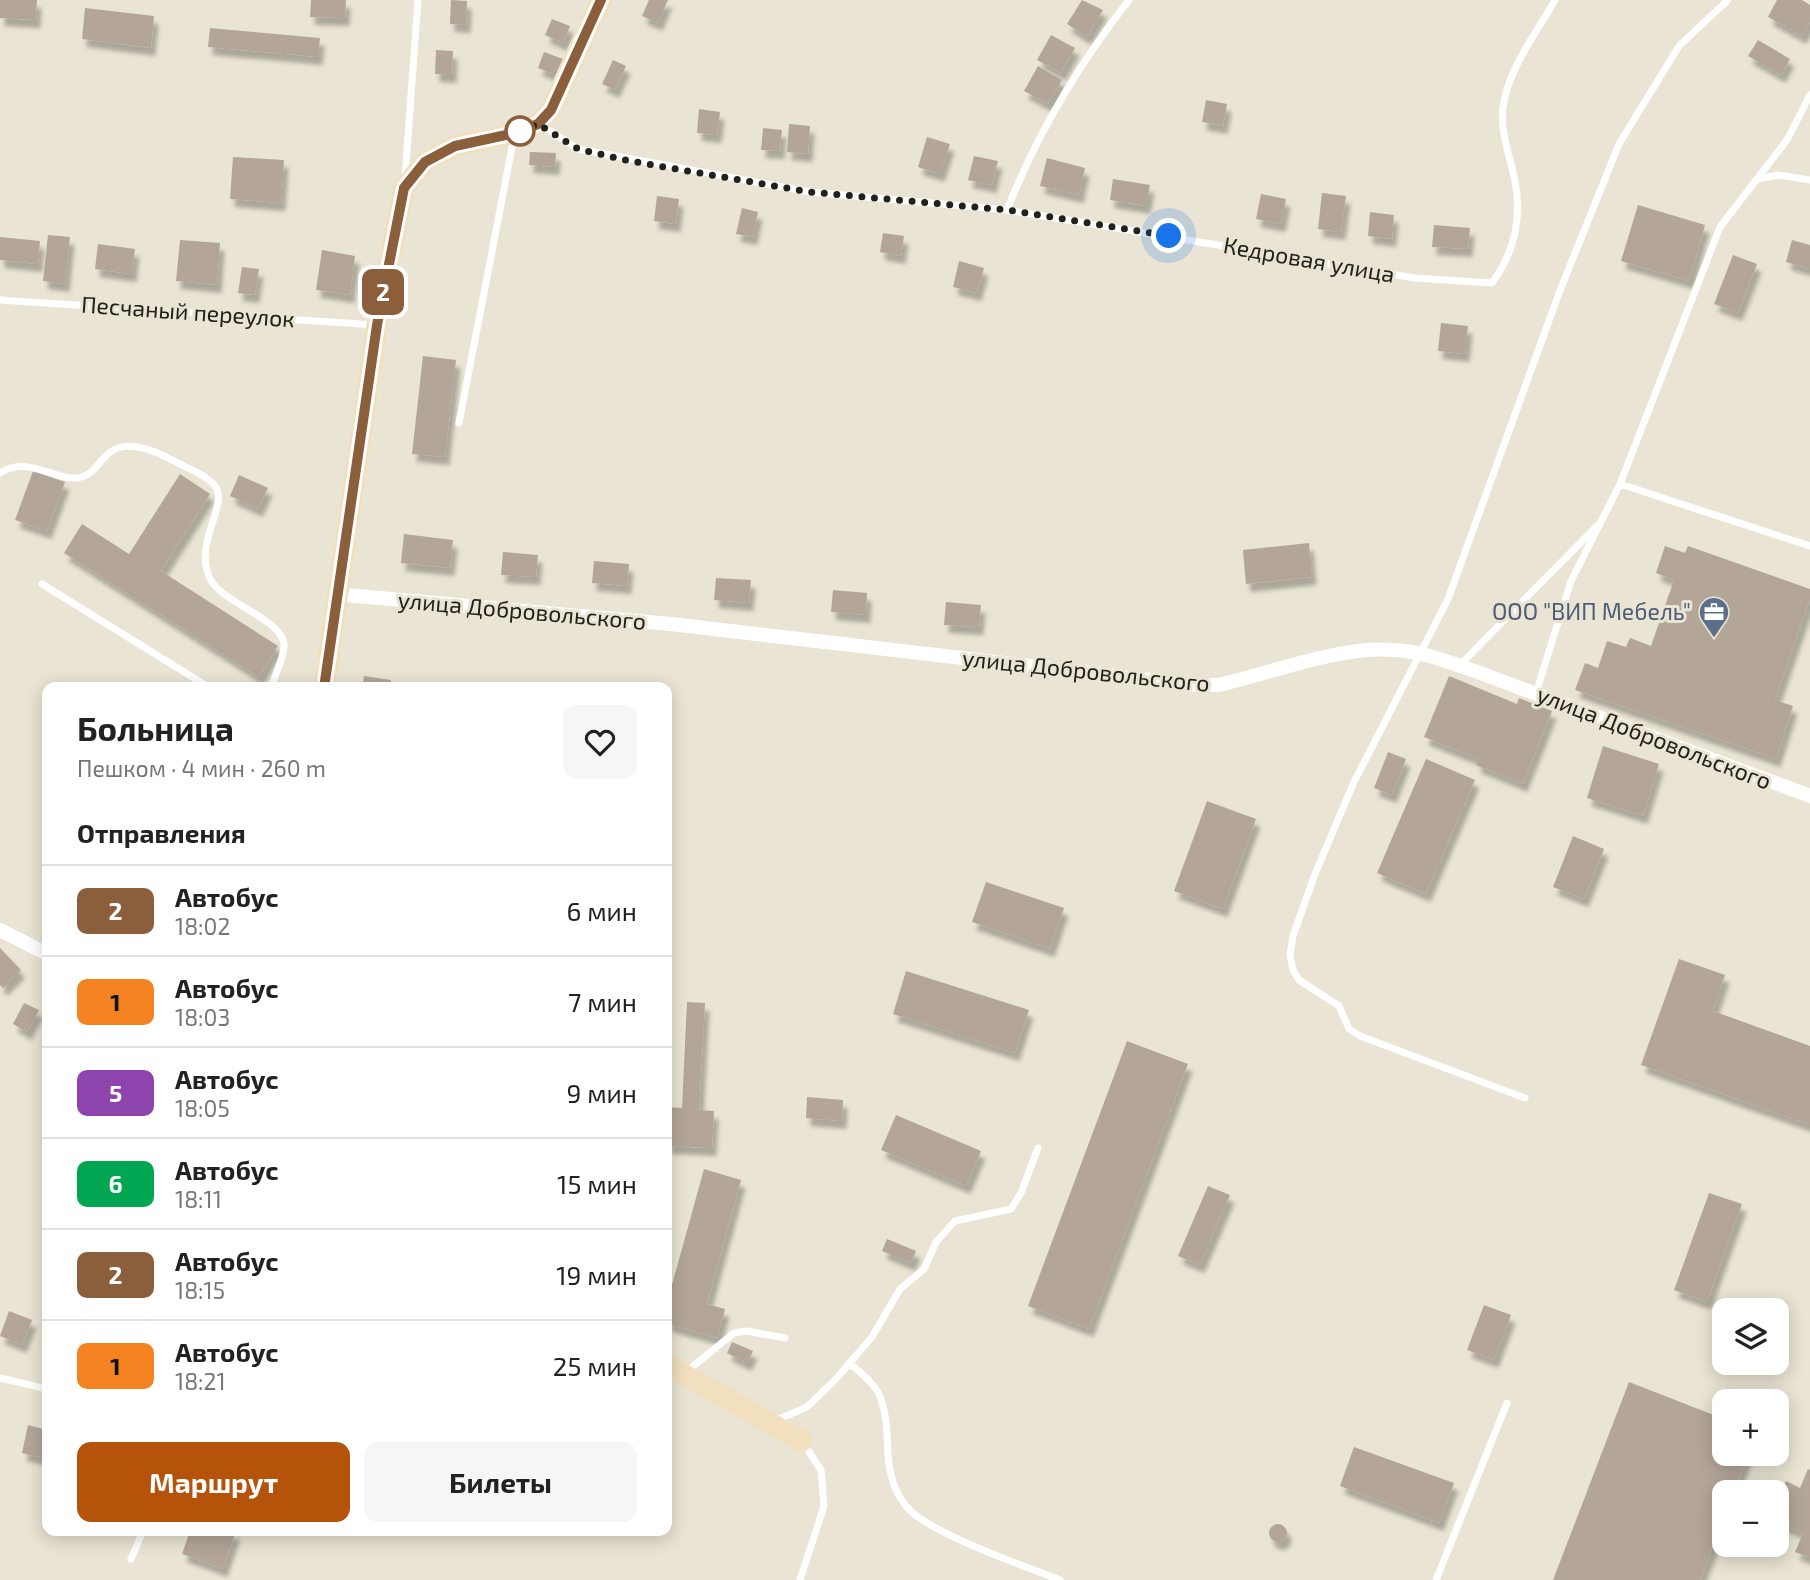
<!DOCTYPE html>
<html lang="ru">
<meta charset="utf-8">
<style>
:root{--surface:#fff;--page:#f6f6f6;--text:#222;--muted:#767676;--line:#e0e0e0;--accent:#b45309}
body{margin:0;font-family:"Exo 2",sans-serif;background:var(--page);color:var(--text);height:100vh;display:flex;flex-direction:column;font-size:26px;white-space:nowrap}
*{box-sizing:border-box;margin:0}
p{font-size:23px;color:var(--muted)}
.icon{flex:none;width:38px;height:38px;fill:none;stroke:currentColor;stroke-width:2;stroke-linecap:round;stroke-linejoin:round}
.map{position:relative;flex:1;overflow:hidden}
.details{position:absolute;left:42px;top:682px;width:630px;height:854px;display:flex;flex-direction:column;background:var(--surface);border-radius:14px;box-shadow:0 4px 18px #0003}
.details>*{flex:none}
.badge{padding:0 14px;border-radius:10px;font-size:24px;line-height:46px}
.controls{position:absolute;left:1712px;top:1298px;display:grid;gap:14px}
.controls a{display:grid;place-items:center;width:77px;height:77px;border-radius:14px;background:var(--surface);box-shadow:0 4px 18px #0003;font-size:35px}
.you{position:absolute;width:35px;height:35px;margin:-18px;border:5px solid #fff;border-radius:50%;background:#1a73e8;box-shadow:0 0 0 10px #1a73e833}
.map>.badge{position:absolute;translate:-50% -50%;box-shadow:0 0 0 4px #fff}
h2{padding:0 35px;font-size:26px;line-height:63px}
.round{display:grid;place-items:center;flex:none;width:74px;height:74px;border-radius:14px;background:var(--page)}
.headline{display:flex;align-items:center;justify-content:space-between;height:119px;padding:0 35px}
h1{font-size:33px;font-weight:700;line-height:52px}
.button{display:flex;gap:14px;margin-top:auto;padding:14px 35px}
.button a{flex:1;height:80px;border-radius:14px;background:var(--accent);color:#fff;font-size:28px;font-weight:700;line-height:80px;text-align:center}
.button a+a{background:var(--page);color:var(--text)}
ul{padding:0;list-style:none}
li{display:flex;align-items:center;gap:21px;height:91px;padding:0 35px;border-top:2px solid var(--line)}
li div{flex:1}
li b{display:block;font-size:26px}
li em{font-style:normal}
li .badge{min-width:77px;font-weight:700;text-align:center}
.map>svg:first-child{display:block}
</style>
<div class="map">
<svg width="1810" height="1580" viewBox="0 0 1810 1580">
<defs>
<filter id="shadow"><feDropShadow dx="4.5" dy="8" stdDeviation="2" flood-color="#0004"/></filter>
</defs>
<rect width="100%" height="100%" fill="#e9e4d3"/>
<path fill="#b3a699" filter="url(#shadow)" d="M0,0H37L36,20L0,18Z
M311,0H346L345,18L310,17Z
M451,0L467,1L466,25L450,24Z
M649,0H668L658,23L642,16Z
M1082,0L1103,10L1087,37L1067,24Z
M1777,0H1802L1810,5V22L1802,36L1768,17Z
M85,8L154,16L151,48L82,39Z
M552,19L570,26L563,43L545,35Z
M210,28L320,38L318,57L208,47Z
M1051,35L1075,48L1061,73L1037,60Z
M1758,40L1790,59L1781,75L1748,56Z
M436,50L453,51L452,75L435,74Z
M544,52L563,59L556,75L538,68Z
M613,60L626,66L615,90L602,84Z
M1038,66L1062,80L1048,104L1024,91Z
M1206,100L1227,104L1223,126L1202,122Z
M699,109L720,112L717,135L697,133Z
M789,124L810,126L808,154L787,152Z
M763,128L782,130L780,151L761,150Z
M927,137L950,144L940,174L918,167Z
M530,152L556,153L555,167L529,165Z
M974,156L998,161L992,185L968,180Z
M233,157L284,160L281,203L230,199Z
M1047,158L1085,168L1079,195L1040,186Z
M1113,179L1150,185L1146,206L1110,200Z
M1322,193L1346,196L1341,232L1318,229Z
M1261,194L1286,199L1281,224L1256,219Z
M657,196L679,199L676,224L654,221Z
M1638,205L1705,225L1689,281L1621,261Z
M742,208L758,212L753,237L736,234Z
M1370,212L1394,215L1392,239L1368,236Z
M1434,225L1470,228L1468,249L1432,247Z
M883,233L904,236L901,256L880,252Z
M48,235L70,237L65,284L43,281Z
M0,237L40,241L38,264L0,260Z
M180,240L220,243L217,285L176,281Z
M1792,240L1810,245V269L1786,262Z
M98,244L135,249L132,274L95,269Z
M322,250L355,256L350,295L316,290Z
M1733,255L1757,264L1738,313L1714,304Z
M959,261L984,268L977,293L953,287Z
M242,267L259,269L255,295L238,293Z
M1441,323L1468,326L1465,354L1438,351Z
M423,356L456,360L445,457L412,454Z
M33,471L65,482L47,531L15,520Z
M180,474L210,494L161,571L278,646L259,677L64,553L82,524L129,554Z
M239,475L268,488L258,509L230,496Z
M404,534L453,540L450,568L401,563Z
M1309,543L1312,577L1246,584L1243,550Z
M1665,546L1685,553L1688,546L1810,589V599L1775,700L1793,706L1776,759L1575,690L1585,663L1598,668L1607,641L1626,647L1630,638L1651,646L1674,580L1656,573Z
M503,552L538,555L536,577L501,575Z
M594,561L629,564L627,586L592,583Z
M716,578L751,580L749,603L714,600Z
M833,590L867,593L866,615L831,612Z
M946,602L981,605L979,627L944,625Z
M364,676L391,680L390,688H362Z
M1449,676L1517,704L1519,698L1552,711L1523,784L1476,765L1478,759L1424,737Z
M1603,746L1659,764L1643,816L1587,798Z
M1388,752L1406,759L1392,795L1374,788Z
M1426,759L1475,780L1426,894L1377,873Z
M1207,801L1256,819L1223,909L1174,891Z
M1573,836L1604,849L1584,899L1553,887Z
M986,882L1064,908L1050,949L972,922Z
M0,948L21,970L3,988L0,985Z
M1679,959L1725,975L1713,1011L1810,1046V1125L1641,1065Z
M906,971L1029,1010L1015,1053L893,1014Z
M687,1002L705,1003L699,1110L714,1111L712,1148L667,1146V1107L682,1108Z
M24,1003L39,1010L27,1032L13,1024Z
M1127,1041L1188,1064L1089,1329L1028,1306Z
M807,1097L843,1100L842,1121L806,1118Z
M896,1115L981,1151L966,1186L881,1150Z
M704,1169L741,1180L707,1304L725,1309L717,1338L667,1324V1291L670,1292Z
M1208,1186L1230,1195L1200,1265L1178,1256Z
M1709,1193L1742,1204L1707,1302L1674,1290Z
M887,1239L916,1251L911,1263L882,1251Z
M1484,1305L1511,1315L1494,1360L1467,1350Z
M9,1311L32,1320L22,1345L0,1336Z
M732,1342L753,1351L747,1363L727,1353Z
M1629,1382L1724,1419V1454H1748L1733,1493H1724V1518L1700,1580H1553Z
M28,1425L47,1430V1459L22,1453Z
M1354,1447L1454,1483L1439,1523L1340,1486Z
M1808,1469L1810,1470V1558L1795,1552L1803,1533L1776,1522V1505L1786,1481L1800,1488Z
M1269 1533a9 9 0 1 1 18 0a9 9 0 1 1-18 0Z
M190,1531H236L223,1569L182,1554Z"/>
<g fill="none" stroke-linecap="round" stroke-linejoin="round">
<path stroke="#fff" stroke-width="7" d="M539,124L578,149L810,192L1007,210L1415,278L1492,283C1514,253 1522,218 1515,181C1510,156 1500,133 1503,107C1508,69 1537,32 1555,0
M405,177L418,0
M1758,179L1778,175L1810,180
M1007,210C1037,134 1078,65 1129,0
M0,300L376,325
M459,423L514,137
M0,473C30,454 58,484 82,477C98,472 102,453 118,448C136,442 159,453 174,461C187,468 205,474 215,486C230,505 190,546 212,582C226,604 287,622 284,647C283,661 274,674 272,688
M1620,484L1810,546
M42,584L210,688
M1460,665L1597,526
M1536,693L1571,581L1620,484L1720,227L1787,140L1810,95
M1525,1098L1360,1036L1349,1029L1339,1006L1299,980L1293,970L1290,955L1293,936L1315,874L1354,782L1448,599L1559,293L1619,144L1679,46L1728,0
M849,1363C861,1373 876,1384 881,1399C894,1435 878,1470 906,1506C927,1533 1025,1566 1060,1580
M686,1372L734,1333L747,1331L785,1338
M0,1378L47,1389
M774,1421L807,1407L835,1380L872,1337L900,1289L924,1269L936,1242L955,1221L1011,1209L1021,1193L1038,1148
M131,1559L143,1531
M800,1580L824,1506L821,1470L802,1441
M1436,1580L1507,1403"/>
<path stroke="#fff" stroke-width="14" d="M335,594L671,624L1194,685H1218C1272,673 1338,646 1393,650C1421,651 1446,661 1472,670L1810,796
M0,930L47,954"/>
<path stroke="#f1dfbd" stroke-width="21" d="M324,688L377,325L404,188L425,162L455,146L515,133L538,124L551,110L601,0
M667,1365L802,1441"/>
</g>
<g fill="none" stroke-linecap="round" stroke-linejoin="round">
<g stroke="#fff" stroke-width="16">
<path id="line" d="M324,688L377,325L404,188L425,162L455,146L515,133L538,124L551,110L601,0"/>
</g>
<use href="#line" stroke="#8b5e3c" stroke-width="10"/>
<path stroke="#23211b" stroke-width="7" stroke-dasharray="0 12.6" d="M520,131L515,133L538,124L578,149L630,161L810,192L1007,210L1169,236"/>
</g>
<defs>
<g id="office-pin" transform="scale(1.575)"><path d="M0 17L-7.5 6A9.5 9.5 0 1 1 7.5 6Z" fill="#5c6f8a" stroke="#e9e4d3"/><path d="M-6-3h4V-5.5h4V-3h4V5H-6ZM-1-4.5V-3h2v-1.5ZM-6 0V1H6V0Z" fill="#fff"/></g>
</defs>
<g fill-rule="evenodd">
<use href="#office-pin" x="1714" y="612"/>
</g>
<circle fill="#fff" stroke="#8b5e3c" stroke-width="3.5" cx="520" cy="131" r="14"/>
<g text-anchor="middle" stroke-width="6" stroke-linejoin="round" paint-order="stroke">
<g font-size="23" fill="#23211b" stroke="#e9e4d3">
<text transform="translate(1309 260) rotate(10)" y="8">Кедровая улица</text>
<text transform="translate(188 312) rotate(4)" y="8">Песчаный переулок</text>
<text transform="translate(522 611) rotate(5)" y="8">улица Добровольского</text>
<text transform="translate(1086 671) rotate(6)" y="8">улица Добровольского</text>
<text transform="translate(1654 738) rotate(21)" y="8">улица Добровольского</text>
</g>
<g font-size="23" fill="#4e5e75" stroke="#e9e4d3" text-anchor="end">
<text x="1691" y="620">ООО "ВИП Мебель"</text>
</g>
</g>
</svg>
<div class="controls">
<a><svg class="icon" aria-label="layers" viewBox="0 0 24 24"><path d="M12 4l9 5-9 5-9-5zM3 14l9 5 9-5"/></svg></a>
<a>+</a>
<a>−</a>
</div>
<div class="you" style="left:1169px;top:236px"></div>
<b class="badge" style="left:383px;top:292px;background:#8b5e3c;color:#fff">2</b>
<section class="details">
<div class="headline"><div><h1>Больница</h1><p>Пешком · 4 мин · 260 m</p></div><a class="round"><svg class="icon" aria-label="heart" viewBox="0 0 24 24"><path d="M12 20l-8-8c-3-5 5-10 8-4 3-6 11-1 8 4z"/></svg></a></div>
<h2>Отправления</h2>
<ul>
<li><span class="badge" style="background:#8b5e3c;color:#fff">2</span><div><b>Автобус</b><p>18:02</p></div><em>6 мин</em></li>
<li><span class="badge" style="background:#f58220;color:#111">1</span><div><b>Автобус</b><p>18:03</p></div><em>7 мин</em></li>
<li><span class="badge" style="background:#8e44ad;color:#fff">5</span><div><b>Автобус</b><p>18:05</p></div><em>9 мин</em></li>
<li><span class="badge" style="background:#00a651;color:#fff">6</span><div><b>Автобус</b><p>18:11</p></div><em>15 мин</em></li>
<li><span class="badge" style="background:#8b5e3c;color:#fff">2</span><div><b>Автобус</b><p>18:15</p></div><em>19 мин</em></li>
<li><span class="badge" style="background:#f58220;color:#111">1</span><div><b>Автобус</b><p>18:21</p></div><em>25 мин</em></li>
</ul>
<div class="button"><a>Маршрут</a><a>Билеты</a></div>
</section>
</div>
